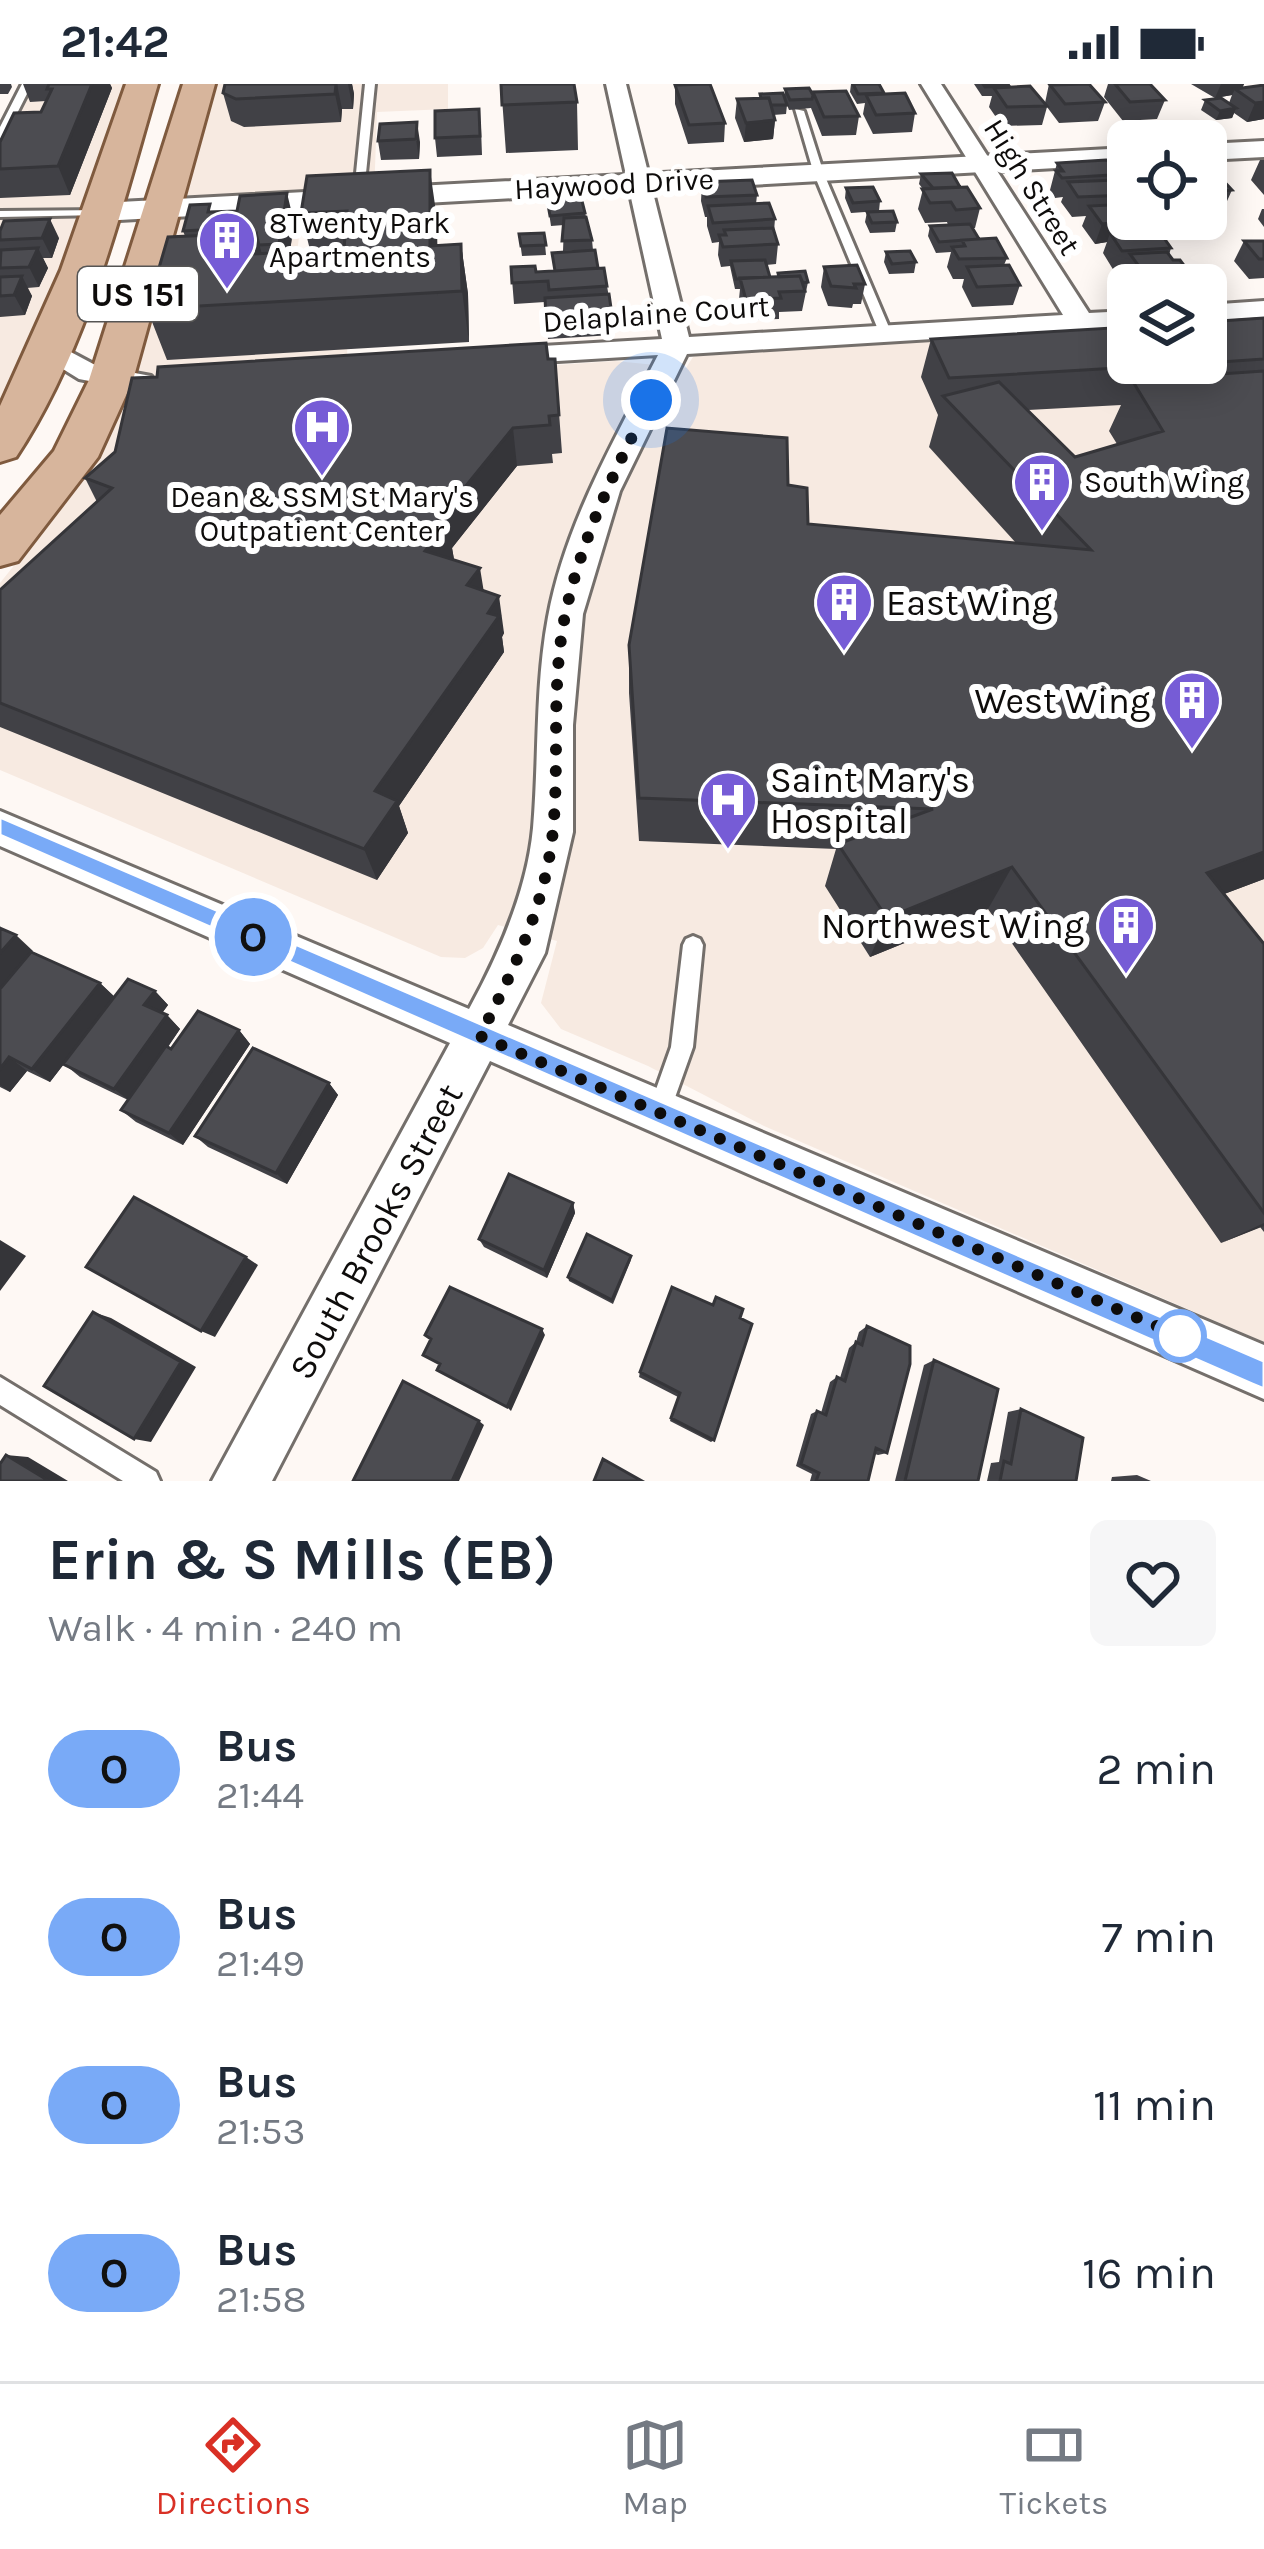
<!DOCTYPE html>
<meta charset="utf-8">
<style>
:root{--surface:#fff;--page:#f6f6f7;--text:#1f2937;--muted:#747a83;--line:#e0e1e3;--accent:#d93025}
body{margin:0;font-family:Karla,sans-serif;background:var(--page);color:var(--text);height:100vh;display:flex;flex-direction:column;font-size:45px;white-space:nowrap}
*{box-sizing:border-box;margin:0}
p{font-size:39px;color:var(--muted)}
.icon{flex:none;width:66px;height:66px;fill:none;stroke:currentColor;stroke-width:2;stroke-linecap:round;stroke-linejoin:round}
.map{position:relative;height:1397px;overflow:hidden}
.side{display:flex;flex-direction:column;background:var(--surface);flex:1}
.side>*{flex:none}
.badge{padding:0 24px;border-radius:39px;font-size:42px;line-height:78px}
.fabs{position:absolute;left:1107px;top:36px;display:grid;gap:24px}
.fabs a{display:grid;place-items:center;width:120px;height:120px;border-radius:18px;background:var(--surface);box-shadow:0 6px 30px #0003;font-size:60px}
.you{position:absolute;width:60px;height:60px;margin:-30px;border:9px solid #fff;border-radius:50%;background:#1a73e8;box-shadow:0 0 0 18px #1a73e833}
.map>.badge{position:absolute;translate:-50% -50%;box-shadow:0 0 0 6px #fff}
.round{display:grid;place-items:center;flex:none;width:126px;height:126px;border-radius:18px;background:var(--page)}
.head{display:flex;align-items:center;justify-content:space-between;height:204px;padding:0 48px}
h1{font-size:57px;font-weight:700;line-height:90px}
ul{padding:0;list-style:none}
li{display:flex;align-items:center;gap:36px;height:168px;padding:0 48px}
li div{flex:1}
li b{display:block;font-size:45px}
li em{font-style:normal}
li .badge{min-width:132px;font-weight:700;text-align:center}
.status{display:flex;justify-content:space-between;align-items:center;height:84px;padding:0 60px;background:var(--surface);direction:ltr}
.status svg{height:33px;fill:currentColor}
.menu{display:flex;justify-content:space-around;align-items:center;height:168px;border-top:3px solid var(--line);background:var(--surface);font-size:33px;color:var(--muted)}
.menu a{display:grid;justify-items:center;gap:6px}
.menu .current{color:var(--accent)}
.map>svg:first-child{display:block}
</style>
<div class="status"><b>21:42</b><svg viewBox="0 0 49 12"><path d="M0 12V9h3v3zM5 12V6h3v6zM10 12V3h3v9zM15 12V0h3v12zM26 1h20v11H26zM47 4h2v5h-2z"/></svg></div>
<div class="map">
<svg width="1264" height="1397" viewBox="0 0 1264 1397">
<rect width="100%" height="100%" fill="#fef8f4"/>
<path fill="#f7eae1" d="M19,0H142L0,363V36Z
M199,0H448V25L377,28L374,112L304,116L293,198L348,195L347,283L111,296Z
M1264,231V1258L764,1042L648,982L561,945L541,919L557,857L498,841L483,864L465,874L441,873L0,686V499L80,399L125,323L186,306L615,277L686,284L693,273L709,268L883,255L972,254L1128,279H1206V240Z"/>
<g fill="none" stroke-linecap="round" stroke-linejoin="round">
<g stroke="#746f6b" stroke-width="6">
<path id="service" d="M22,0H32L5,53L0,56V43Z
M365,0H375L364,109L359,112L354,109Z
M795,25L804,27L824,90L891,248L889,251L879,248L814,90Z
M105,126L107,128L101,131L0,133V127Z
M693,852L700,855L703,861L693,963L667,1036L659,1039L651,1036L648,1028L671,963L683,861L686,855Z
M0,1293L156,1388L160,1397H123L0,1321Z"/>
</g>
<g stroke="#746f6b" stroke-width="6">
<path id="minor" d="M606,0H626L689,253L1063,231L921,0H941L1089,229L1128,227V243L687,270L620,407L583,530L573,641V748L545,869L508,941L1264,1261V1315L490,977L272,1397H212L450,959L0,762V727L469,925C499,870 527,807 533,744C539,673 535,603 548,533C565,440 615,355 658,271L493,281L479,273L493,265L662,255Z
M1264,217V233L1206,237V221Z
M52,258L97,282L151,292L155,298L141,307L79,295L42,272L38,266L42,260Z"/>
</g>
<g stroke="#746f6b" stroke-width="6">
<path id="tertiary" d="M1264,57V73L1206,76V60Z
M1128,64V80L101,137L86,128L101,119Z"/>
</g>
<g stroke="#7f5a3e" stroke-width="6">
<path id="primary" d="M126,0H158C121,125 89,263 16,373L0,378V322L61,186Z
M183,0H215L133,296L98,373L18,477L0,482V431L54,367L89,296Z"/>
</g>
<use href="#service" fill="#fff" fill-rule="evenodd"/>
<use href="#minor" fill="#fff" fill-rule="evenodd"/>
<use href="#tertiary" fill="#fff" fill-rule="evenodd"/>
<use href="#primary" fill="#d7b59c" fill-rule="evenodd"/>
</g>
<path fill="#414146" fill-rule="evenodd" d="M0,0H11L12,3L8,10H0Z
M23,0H110L112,4L70,111L0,114V58L41,28L46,17L30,18Z
M225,0H352L354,10L353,25H342L341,38L244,43L231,37L223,9Z
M501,0L577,18L578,66L506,69Z
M851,0H879L884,10L915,29L912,48L873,50L863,30L865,19L857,20L850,8Z
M974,0H1008L1009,3L1045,19L1049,0H1089L1105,18L1098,37L1059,39L1047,23L1042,41L1002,42L989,23L992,12H982Z
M1108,0H1150L1165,16L1157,35L1123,37L1104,13Z
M1191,0H1244L1242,4L1264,1V35L1247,38L1234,29L1232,34L1216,36L1201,26L1205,16L1215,14ZM1232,11L1229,19L1215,14Z
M675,1L725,39L724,58L688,60L675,20Z
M785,5L812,11L859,32L856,51L822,52L811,24L789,26L787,21L786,30L773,31L775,36L773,55L744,58L735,34L737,15L760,14V10L785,13Z
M380,40L420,58L419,75L381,76L378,57Z
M481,44L482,71L437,73L435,54Z
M1260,76H1264V111L1251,96Z
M1206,78L1232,106L1223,126L1206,127Z
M1057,79L1127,90L1122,104L1127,111L1123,120L1128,135H1176L1172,143L1153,144L1152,142L1150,147L1171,164L1169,171L1173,176L1186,184L1179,201H1129L1122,190L1123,186L1114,187L1103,169L1107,158L1095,160L1082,142L1086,132L1072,133L1061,118L1063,113L1055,114L1050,106Z
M921,90L960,103L980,124L975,144H973L979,155L1007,174L1004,181L1020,201L1013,221L972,223L962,203L964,195H953L947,183L951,168L936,169L928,152L930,142L948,141L947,138L925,139L918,125L923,105L919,100Z
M307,92L437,135V161L461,160L468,210L469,258L167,276L147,225L185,152L183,147L213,128L294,138L290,168L310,166L301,129Z
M702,98L757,111L756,120L775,135L774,147L778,160L776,180L766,181L770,193H777L778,189L808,198L802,227L779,228V235L744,236L739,215L740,205H735L730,182L721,183L718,171L719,158L712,159L707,142V133H705L701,117Z
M846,104L880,117L879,127L851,129L845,114Z
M581,113L592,156L593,166L563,167L564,141L551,142L547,115Z
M1262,125H1264V143L1258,135Z
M867,128L897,138L895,148L870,149L865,138Z
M0,147L59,154L52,174H43L48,184L39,203L27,204L32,212L25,231L0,233Z
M544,149L546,171L522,172L519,150Z
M1244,157H1264V194L1249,195L1234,177Z
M886,168L916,178L914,189L889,190L884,178Z
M511,183L536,188L598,184L607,202L612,231L613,251L548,255L545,218L514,220Z
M824,183L865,200L861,220H853L852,224L828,222L821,203Z
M1264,234V795L1224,810L1264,860V1148L1260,1143L1221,1159L988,825L870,873L825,802L836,765L639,757L629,609V561L788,401L808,440L1016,459L929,363L938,331L921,293L931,255ZM1121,321L1109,347L1117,360L1075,373L1028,326Z
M548,275H555L562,369L552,370L553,379L517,382L452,464L454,476L484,507L504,549L502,553L504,568L399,722L408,749L377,796L0,643V506L97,418L85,394Z
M0,844L32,868L100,899L114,913L155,907L168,921L162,929L167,931L180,945L168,963L171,965L239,946L250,960L183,1061L136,1038L121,1026L128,1016L80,993L64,980L50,998L27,987L10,1008L0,1003Z
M329,999L338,1011L287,1100L208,1063L195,1052Z
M573,1119L575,1129L547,1194L484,1163L479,1155Z
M631,1176L613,1220L569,1197L568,1193Z
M740,1234L714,1356L711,1358L670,1337L678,1313L639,1293L640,1288Z
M867,1242L887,1369L878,1371L875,1370L868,1397H810L812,1390L796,1382L811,1330L817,1327L821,1329L830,1298L837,1293L840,1294L849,1264L856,1258L859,1248Z
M934,1276L978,1397H895L924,1281Z
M1021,1325L1076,1397H987L991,1379L999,1378L1008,1328Z
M1137,1391L1151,1397H1111L1112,1393Z"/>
<path fill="#353539" d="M92,0H110L112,4L70,111L58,82Z
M337,0L342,25L341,38L335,10Z
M348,0H352L354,10L353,25Z
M1221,0H1244L1240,9L1235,5L1232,11L1215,14Z
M1264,18V35L1247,38L1255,19Z
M1236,24L1232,34L1216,36L1220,27Z
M775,36L773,55L744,58L746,39Z
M417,38L420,58L419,75L416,55Z
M430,86L437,135L438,212L430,162Z
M287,109L294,138L287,189L279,160Z
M50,135L59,154L52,174L42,154Z
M1143,135H1155L1148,153L1110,149L1107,158L1095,160L1102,140Z
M256,149L270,199L267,220L252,170Z
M461,160L468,210L469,258L462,207Z
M38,164L48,184L39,203L29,183Z
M22,192L32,212L25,231L14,211Z
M513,344L517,382L452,464L454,475L433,504L425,467L439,435Z
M480,484L486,521L467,501Z
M499,512L504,549L502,553L504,568L399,722L408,749L377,796L364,765L375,707Z
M1264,768V795L1171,830L1207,789Z
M1012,783L988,825L870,873L887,834Z
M16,851L33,867L0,905V869Z
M100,899L115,913L50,998L32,985Z
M155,907L168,921L157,936L144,921Z
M167,931L180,945L130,1017L114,1005Z
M239,946L250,960L183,1061L169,1049Z
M9,973L27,987L10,1008L0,1001V985Z
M329,999L338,1011L287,1100L276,1089Z
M573,1119L575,1129L547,1194L544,1186Z
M1264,1139V1142L1221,1159Z
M0,1156L26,1172L0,1207Z
M246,1173L258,1181L215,1253L201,1247Z
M93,1228L111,1234L196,1283L151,1358L134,1355Z
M542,1245L545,1251L511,1327L507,1323Z
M479,1337L484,1341L459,1397H452Z
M6,1371L28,1373L68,1397H49Z"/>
<path fill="#4c4c51" stroke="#353539" stroke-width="3" d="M49,0H92L58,82L0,85V58L14,29L41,28L52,5H47Z
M225,0H336L335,10L236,15L223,9Z
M501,0H574L577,18L502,21Z
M710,0L725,39L689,41L675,1Z
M853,0H879L884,9L858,10Z
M983,0H1008L1009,2L985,3Z
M1089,0L1105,18L1065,20L1050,1Z
M1115,0H1150L1165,16L1130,18Z
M1264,1V18L1255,19L1235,5Z
M1030,2L1047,22L1007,23L994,4Z
M809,4L813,11L812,15L790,16L785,5Z
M846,7L859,32L824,33L813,8Z
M783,9L787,21H771L769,14H761L760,10Z
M905,9L915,29L876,31L866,11Z
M769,14L775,36L746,39L737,15Z
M1221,14L1236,24L1220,27L1205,16Z
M479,25L480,52L435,54V27Z
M417,38L416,55L378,57L380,40Z
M1106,76L1119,80L1127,90L1062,94L1056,87H1063L1057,79Z
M1206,78L1232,106L1208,108Z
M430,86V162L461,160L462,207L147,225L168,153L256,149L252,170L344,165L347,127L301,129L307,92Z
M952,89L960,103L933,104L921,90Z
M752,96L757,111L706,113L702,98Z
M1116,96L1127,111L1078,113L1068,98Z
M873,103L880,117L853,119L846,104Z
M967,103L980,124L956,126L951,118L930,119L922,105Z
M287,109L279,160L259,161L256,149L231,150L232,144L183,147L190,121L210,120L208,128L237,127L240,112Z
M581,113L585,129L550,132L547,115Z
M769,119L775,135L713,139L708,122Z
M1128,120V135H1143L1102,140L1089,122Z
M893,127L897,138L872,139L867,128Z
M586,133L592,156L562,157L564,134Z
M50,135L42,154L0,156V147L4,137Z
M970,140L979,155L939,158L930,142Z
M773,144L778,160L723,163L719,151H726L724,146Z
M1159,147L1171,164L1122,167L1110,149Z
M544,149L546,161L521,162L519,150Z
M996,154L1007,174L959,175L952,163L965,162L962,156Z
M1244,157H1264V175H1259Z
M38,164L29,183L0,184L1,166Z
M595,166L598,184L555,187L552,169Z
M910,167L916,178L892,180L886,168Z
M1167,168L1173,176H1180L1186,184L1177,185L1183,192H1146L1130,170Z
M765,176L770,193L736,195L731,177Z
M857,181L865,200H854L856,204L831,202L824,183Z
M1009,181L1020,201L977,203L967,183Z
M535,182L536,188L604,184L607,202L549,206L548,197L512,199L511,183Z
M805,187L808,198L803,199L800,192L779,193L778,189Z
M22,192L14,211L0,212V193Z
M800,192L805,207L779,208L781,214L746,216L740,194Z
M609,210L612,231L546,234L545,214Z
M1264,234V275L1206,279V238Z
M1128,243V279H1202L949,294L931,255Z
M546,259L548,275H555L559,331L549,332L550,341L513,344L439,435L448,438L425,467L480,484L467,501L499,512L488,529L499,532L375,707L397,717L364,765L0,619V506L112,404L85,394L115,368L132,294L157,293L158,283Z
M1264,287V768L1207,789L1264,860V1129L1012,783L887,834L838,760L933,725L639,714L629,561L667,344L787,354L788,401L807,404L808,440L1091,466L943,312L999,298L1075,373L1163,347L1132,296Z
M0,844L16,851L0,869Z
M31,868L100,899L32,985L9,973L0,985V905Z
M128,895L155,907L144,921L167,931L114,1005L63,980Z
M198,927L239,946L169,1049L121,1026L166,962L171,965Z
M253,964L329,999L276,1089L195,1052Z
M509,1090L573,1119L544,1186L479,1155Z
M134,1113L246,1173L201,1247L86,1183Z
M587,1150L631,1172L612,1216L568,1193Z
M450,1203L542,1245L507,1323L437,1286L440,1280L423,1271L431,1255L425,1251Z
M672,1203L713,1221L716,1213L743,1225L740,1234L752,1240L714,1356L671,1334L680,1309L640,1288Z
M93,1228L181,1278L134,1355L44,1302Z
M867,1242L910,1262V1280L887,1369L876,1364L868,1397H816L819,1389L801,1380L817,1327L826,1331L837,1293L845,1297L856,1258L862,1261Z
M934,1276L998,1305L978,1397H905Z
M403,1297L479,1337L452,1397H353Z
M1021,1325L1083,1354L1076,1397H1000L1004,1377L1011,1380Z
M6,1371L49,1397H0V1380Z
M603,1375L642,1397H594Z"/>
<path fill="#79aaf7" stroke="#fff" stroke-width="3" d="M0,733L1264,1277V1305L1252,1300L0,751Z"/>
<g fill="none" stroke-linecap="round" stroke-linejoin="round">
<path stroke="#0e0c0b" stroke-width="12" stroke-dasharray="0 21.6" d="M651,316C615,385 583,451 566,527C550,600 560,673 553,746C546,821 513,887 480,952L1180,1252"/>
</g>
<defs>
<g id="building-pin" transform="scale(3)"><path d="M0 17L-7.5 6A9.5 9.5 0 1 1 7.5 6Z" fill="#765cd6" stroke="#fff"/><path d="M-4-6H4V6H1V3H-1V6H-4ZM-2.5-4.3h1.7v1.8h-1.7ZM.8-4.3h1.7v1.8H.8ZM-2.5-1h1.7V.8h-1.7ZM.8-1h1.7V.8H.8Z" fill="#fff"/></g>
<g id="hospital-pin" transform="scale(3)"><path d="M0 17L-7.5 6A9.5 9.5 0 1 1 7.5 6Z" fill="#765cd6" stroke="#fff"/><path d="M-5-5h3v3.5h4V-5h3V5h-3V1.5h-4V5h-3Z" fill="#fff"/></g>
</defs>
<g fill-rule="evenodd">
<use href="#building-pin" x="227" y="156"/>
<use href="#hospital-pin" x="322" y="343"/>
<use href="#building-pin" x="1042" y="398"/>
<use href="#building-pin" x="844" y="518"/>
<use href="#building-pin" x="1192" y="616"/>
<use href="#hospital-pin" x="728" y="716"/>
<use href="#building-pin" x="1126" y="841"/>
</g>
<circle fill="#fff" stroke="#79aaf7" stroke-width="6" cx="1180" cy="1252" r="24"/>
<g text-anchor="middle" stroke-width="12" stroke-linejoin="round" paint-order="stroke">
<g font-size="30" fill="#0e0c0b" stroke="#fff">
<text transform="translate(614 100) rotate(-3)" y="10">Haywood Drive</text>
<text transform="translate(1032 103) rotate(58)" y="10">High Street</text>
<text transform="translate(656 230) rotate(-4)" y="10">Delaplaine Court</text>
</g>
<g font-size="30" fill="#0e0c0b" stroke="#fff" text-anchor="start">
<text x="269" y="149">8Twenty Park<tspan x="269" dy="34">Apartments</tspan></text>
<text x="1084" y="408">South Wing</text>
<text x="322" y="423" text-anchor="middle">Dean &amp; SSM St Mary's<tspan x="322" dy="34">Outpatient Center</tspan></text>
</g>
<rect fill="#fff" stroke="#565554" stroke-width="3" x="78" y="183" width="120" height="54" rx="9"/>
<g font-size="33" font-weight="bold" fill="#0e0c0b">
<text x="138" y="222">US 151</text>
</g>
<g font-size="36" fill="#0e0c0b" stroke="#fff" text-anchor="start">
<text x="886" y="531">East Wing</text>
<text x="1150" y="629" text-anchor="end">West Wing</text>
<text x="770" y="708">Saint Mary's<tspan x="770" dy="41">Hospital</tspan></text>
<text x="1084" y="854" text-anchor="end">Northwest Wing</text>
</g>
<g font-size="36" fill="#0e0c0b" stroke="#fff">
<text transform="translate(375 1147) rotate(-62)" y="13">South Brooks Street</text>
</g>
</g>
</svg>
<div class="fabs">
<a><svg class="icon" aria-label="locate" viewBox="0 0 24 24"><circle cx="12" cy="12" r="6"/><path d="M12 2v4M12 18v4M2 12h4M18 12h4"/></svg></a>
<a><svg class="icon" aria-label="layers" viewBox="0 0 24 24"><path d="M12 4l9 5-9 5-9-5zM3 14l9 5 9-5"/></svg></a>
</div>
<div class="you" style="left:651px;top:316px"></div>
<b class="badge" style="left:253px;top:853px;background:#79aaf7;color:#111">O</b>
</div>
<section class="side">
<div class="head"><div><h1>Erin &amp; S Mills (EB)</h1><p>Walk · 4 min · 240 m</p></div><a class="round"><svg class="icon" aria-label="heart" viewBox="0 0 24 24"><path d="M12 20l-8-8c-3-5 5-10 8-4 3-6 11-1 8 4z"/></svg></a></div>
<ul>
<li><span class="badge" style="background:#79aaf7;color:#111">O</span><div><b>Bus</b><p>21:44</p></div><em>2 min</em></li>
<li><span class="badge" style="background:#79aaf7;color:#111">O</span><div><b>Bus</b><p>21:49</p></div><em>7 min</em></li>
<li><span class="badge" style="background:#79aaf7;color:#111">O</span><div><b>Bus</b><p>21:53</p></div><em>11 min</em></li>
<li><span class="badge" style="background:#79aaf7;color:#111">O</span><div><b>Bus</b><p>21:58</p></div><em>16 min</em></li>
</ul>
</section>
<nav class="menu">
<a class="current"><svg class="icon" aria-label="directions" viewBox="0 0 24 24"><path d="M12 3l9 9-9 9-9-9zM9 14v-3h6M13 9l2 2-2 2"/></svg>Directions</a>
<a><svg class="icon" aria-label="map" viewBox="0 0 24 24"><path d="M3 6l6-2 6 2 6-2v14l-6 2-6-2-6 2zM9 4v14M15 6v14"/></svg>Map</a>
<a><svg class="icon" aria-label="tickets" viewBox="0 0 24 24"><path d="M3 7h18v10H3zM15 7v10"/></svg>Tickets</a>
</nav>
